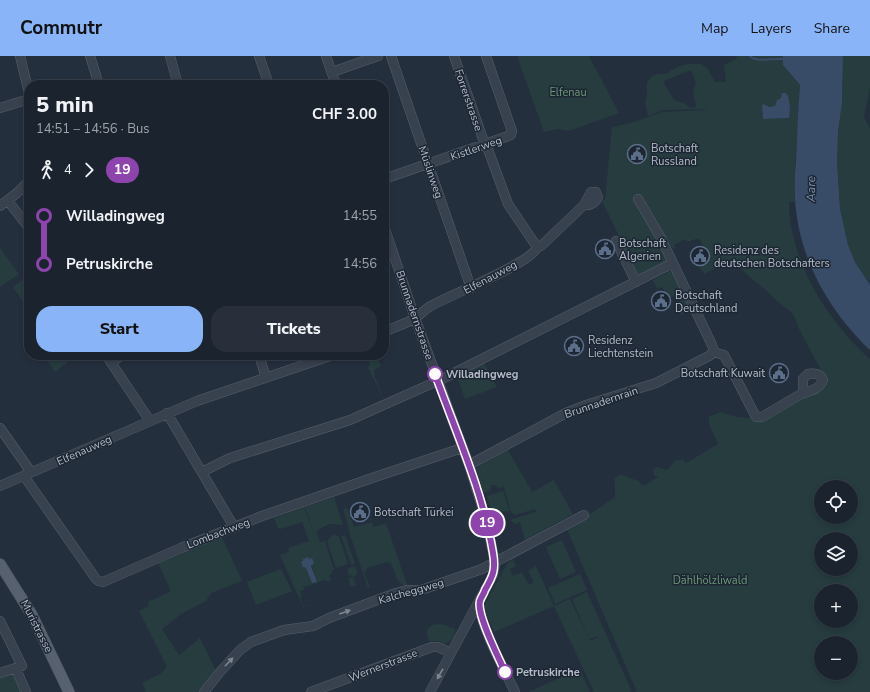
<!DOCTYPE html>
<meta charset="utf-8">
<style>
:root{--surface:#1b232e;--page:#282f3a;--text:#f1f3f6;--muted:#a0a4aa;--line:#39404a;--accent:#8ab4f8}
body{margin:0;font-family:"Nunito Sans",sans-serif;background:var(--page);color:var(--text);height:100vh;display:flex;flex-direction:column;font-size:15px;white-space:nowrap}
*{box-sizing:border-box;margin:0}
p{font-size:13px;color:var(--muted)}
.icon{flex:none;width:22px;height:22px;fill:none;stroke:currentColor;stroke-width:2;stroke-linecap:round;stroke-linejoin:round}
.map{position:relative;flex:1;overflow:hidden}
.side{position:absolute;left:24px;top:24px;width:365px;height:280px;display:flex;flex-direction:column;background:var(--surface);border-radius:16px;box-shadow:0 2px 6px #0003,0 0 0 1px var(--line)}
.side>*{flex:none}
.badge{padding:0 8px;border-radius:13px;font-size:14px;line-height:26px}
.fabs{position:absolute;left:814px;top:424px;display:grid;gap:8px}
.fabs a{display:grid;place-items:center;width:44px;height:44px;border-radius:50%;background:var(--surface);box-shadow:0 2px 6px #0003,0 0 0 1px var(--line);font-size:20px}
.map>.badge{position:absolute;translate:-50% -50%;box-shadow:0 0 0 2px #fff}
.legs{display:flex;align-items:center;gap:6px;height:44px;padding:0 12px;font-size:13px}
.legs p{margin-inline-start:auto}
.head{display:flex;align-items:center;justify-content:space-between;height:68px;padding:0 12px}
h1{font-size:22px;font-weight:800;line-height:30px}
.action{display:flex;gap:8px;margin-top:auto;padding:8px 12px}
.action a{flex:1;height:46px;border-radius:16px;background:var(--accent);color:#111;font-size:16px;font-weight:800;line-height:46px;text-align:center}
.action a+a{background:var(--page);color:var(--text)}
ul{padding:0 12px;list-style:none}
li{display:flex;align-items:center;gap:14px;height:48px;font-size:15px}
li i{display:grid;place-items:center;width:6px;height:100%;margin:0 5px;background:currentColor}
li i::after{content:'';width:10px;height:10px;margin:-5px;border:3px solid;border-radius:50%;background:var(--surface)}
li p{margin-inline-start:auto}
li:first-child i{background:linear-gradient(#0000 50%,currentColor 0)}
li:last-child i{background:linear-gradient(currentColor 50%,#0000 0)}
header{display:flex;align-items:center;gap:24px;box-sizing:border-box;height:56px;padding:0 20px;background:var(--accent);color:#111}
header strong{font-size:19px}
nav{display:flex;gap:22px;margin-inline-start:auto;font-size:14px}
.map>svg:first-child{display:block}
</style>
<header>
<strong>Commutr</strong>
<nav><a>Map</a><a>Layers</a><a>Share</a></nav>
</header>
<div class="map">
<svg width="870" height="636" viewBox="0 0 870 636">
<rect width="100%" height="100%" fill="#242f3e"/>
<path fill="#263c3f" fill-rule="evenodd" d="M517,0H589L619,57L569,75L558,73L544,76Z
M737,0H783V9L800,29L794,129L795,146H789C789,204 828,266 870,303V636H637L566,471L586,461L615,441V433L614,422L620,418L638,425L644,430L658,421L654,419L653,415L656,411L667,414L675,405L683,403L686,407L718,388L709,368V361L721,356C750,368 764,360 790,348C803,341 816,335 828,327L799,273L793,258L776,244L767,235L752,223L741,213L735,203L704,218L698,208L704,204L707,206L709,202L699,182L687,186L685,183L674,189L676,192L673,193L645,145L641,142L636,145L635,147L652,174L666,204L665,206L640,219H638L602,145L605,143L612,71L631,67L662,56L706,54L705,53L663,54L648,60L645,47L647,39V27L652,20L657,18H666L677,11L688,8H701L708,13L715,26H726L724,9L736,3ZM691,14L696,27L693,35L696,51L690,52L684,47L674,44L664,27V25ZM781,42L789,62L763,63L762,49L764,48L769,51L775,50L777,44ZM821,431H851V461H821ZM821,483H851V513H821ZM821,535H851V565H821ZM821,587H851V617H821Z
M843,0H870V31L864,61L870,73V229L855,206L848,189L840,153L837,106L838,76L842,47Z
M0,192L19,218L0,231Z
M670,215L672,216L690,254L680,259L681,255L674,241L672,240L668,242L662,231L657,233L653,224Z
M24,223L29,230V252L28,253L13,231Z
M55,299H77L55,316L47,304Z
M365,299H372L374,305L378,303L381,310L374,314L375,322L384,343L368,312L370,308Z
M484,307L497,331L465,343L457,320Z
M508,394L532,436L554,424L573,458L525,484L520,466L515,468L511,465L512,463L536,456L535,453L515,459L511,456L504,431L498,432L496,429H492L490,432V435L483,437L476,412Z
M503,435L510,455L502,456L493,460L487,440Z
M334,441L343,469L329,468L316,475L320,486L325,485L334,514L331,515L332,518L329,519L336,539L333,540L336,538L331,524L324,526L326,525L324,522L325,524L305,531L304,529L303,530L304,533L307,532L300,535L302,540L300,541L303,550L311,548L308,541L315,539C315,535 319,533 322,536L328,534L322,536L320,535H316L315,539L308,541L311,548L303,551L280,499L289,496L288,492L309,485L302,466L281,473L280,472H278L274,462L304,451L317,486L305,451ZM308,501L310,503L316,525L312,527L306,511H303V503Z
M347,452L354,471L372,466L374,471L386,467L407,529L406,532L397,523L391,507L386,506L367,512L366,515L364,516L370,531L368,532L350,479L347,466L343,453Z
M336,479L339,481L348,508L336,512L327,485L331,480Z
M345,479L355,508L351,509L341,480Z
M222,481L242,525L211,537L206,545L181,558L162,573L179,599L200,582L216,615L201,636H146L142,627L160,618L167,611L139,555L149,550L148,546L171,535L158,507Z
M562,484L576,516L560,523L546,491Z
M513,504L516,510L510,513L513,520L522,516L529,529L534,526L528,515L536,510L554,550L494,576L485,555V548L508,506Z
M355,510L358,517L353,521L356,529L351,531L348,522L353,521L352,519L349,520L347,514L349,512Z
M281,513L292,535L256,549L247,526Z
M580,518L587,534L555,548L548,532Z
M587,536L632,636H594L554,550L570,543L590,585L599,581V580L589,583L572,543Z
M437,568L445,569L455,573C456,579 451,586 445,588L438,585H429C425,576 427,569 437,568Z
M580,613L590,636H528Z
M13,617L24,636H0V620Z"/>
<path fill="#394c67" d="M783,0H843L842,47L838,76L837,106L840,153L848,189L855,206L870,229V294C828,254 798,201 795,142C794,129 795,117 796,105C797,80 798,54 800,29L783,9Z
M782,37H786L788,40L790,50L789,62L763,63L762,49L764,48L769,51L775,50L777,44L781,42Z
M308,501L310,503L312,502L314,507L311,510L317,526L312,527L306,512L303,511L301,506L303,505V503Z"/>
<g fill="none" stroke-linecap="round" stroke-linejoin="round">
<path stroke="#394c67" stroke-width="2" d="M750,0C756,7 775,2 785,3"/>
<g stroke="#565f6c" stroke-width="10">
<path id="minor" d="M20,0L29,37
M90,0L99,29
M170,0L178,29
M259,0L269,29
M326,0L336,29
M391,0L471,232
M454,0L485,89
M332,16L378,0
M0,52L29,43
M486,88L508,148L537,191
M384,123L511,79L512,75L486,0
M638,143L661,182L712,289L714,296
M8,145L29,172
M0,150L17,137L29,125
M384,170L415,262L469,409L487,467L495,507L493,519L430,636
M616,185L636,226
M537,191L541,190L584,149C589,150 596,147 598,141L596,136H591L584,149
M384,276C394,271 406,268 415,262C420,259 424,254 429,251C447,240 533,207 537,191
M714,296L724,299L756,361H762L801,338L803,336V323L808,318C814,317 820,317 823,324C820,333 810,335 801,338
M106,299L150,365
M259,299L266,322
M111,307L122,299
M167,357L234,471
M0,372L31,416
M469,409L566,357L586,349L656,327L709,300L714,296
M202,416L230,402L350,364L442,323L673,207
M24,420L96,523L99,525L103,526L181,492L262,460L378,420L462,392
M0,430L197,345L333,299
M479,545C478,566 505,615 515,636
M0,565L22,610L0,617
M16,613L26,636
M204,636L220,616L240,594L251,586L284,574L313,570L329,562L396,537L407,534H421L482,513L584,459
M311,636L432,591H438L451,597"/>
</g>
<g stroke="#414a57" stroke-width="12">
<path id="major" d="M0,508L32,559L69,636"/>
</g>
<use href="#minor" stroke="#38414e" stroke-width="9"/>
<use href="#major" stroke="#56606e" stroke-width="11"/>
<path stroke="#5a6575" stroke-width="1" d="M0,504L33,558L70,636"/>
</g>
<defs><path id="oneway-solid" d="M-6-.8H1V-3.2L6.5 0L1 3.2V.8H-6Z"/></defs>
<g fill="#7c8592">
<use href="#oneway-solid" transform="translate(345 556) rotate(-20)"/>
<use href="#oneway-solid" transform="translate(229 606) rotate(-46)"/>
<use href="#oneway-solid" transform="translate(440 618) rotate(119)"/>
</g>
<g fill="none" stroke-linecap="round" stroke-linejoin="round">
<g stroke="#fff" stroke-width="9">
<path id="line-1" d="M435,318C456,376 483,436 493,497C496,514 493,520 485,534C484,538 481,541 480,545C476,558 499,602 505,616"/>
</g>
<use href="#line-1" stroke="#8e44ad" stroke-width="6"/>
</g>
<defs>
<g id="civic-ring" transform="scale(1)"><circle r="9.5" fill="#1d2633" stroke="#5c6f8a" stroke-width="1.5"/><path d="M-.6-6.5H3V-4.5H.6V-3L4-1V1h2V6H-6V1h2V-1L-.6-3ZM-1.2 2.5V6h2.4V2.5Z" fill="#5c6f8a"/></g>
</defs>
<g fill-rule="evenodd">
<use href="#civic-ring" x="637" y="98"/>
<use href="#civic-ring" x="605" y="193"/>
<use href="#civic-ring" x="700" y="200"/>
<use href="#civic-ring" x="661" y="245"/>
<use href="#civic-ring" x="574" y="290"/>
<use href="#civic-ring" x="779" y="317"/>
<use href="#civic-ring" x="360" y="456"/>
</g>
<g fill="#fff" stroke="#8e44ad" stroke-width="2">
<circle cx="435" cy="318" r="7"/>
<circle cx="505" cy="616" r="7"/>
</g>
<g text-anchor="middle" stroke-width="3" stroke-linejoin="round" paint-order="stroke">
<g font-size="11" fill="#6b9a76" stroke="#1d2633">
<text x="568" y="40">Elfenau</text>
<text x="710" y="528">Dählhölzliwald</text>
</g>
<g font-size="11" fill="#b4bcc9" stroke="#1d2633">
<text transform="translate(469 44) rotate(71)" y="4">Forrerstrasse</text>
<text transform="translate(476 92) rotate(-19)" y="4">Kistlerweg</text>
<text transform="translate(431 116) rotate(71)" y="4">Müslinweg</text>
<text transform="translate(490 221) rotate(-28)" y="4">Elfenauweg</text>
<text transform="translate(415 259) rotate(71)" y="4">Brunnadernstrasse</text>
<text transform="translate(601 346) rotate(-19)" y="4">Brunnadernrain</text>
<text transform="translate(84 394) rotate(-24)" y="4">Elfenauweg</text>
<text transform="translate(218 477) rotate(-21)" y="4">Lombachweg</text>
<text transform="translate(411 535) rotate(-16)" y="4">Kalcheggweg</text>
<text transform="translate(37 570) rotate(63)" y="4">Muristrasse</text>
<text transform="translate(383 609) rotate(-21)" y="4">Wernerstrasse</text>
</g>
<g font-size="11" fill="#b4bcc9" stroke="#1d2633" text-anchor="start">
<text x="651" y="96">Botschaft<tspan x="651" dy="13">Russland</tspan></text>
<text x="619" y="191">Botschaft<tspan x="619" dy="13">Algerien</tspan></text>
<text x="714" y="198">Residenz des<tspan x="714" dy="13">deutschen Botschafters</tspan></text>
<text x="675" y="243">Botschaft<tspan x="675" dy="13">Deutschland</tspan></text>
<text x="588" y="288">Residenz<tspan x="588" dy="13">Liechtenstein</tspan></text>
<text x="765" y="321" text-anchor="end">Botschaft Kuwait</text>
<text x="374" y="460">Botschaft Türkei</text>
</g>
<g font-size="11" font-weight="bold" fill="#b4bcc9" stroke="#1d2633" text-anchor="start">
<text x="446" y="322">Willadingweg</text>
<text x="516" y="620">Petruskirche</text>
</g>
<g font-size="12" font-style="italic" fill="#7c92b1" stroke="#1d2633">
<text transform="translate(811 133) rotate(-89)" y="4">Aare</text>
</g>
</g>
</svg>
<div class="fabs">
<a><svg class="icon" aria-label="locate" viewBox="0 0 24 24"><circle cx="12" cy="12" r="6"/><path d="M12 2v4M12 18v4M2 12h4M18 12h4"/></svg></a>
<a><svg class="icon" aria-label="layers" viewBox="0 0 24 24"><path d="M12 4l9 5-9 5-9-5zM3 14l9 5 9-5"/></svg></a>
<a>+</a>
<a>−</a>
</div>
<b class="badge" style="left:487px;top:467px;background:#8e44ad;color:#fff">19</b>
<section class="side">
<div class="head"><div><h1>5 min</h1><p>14:51 – 14:56 · Bus</p></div><b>CHF 3.00</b></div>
<div class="legs"><svg class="icon" aria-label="walk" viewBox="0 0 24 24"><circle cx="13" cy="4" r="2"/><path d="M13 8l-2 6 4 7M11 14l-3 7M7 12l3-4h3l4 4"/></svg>4<svg class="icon" aria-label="forward" viewBox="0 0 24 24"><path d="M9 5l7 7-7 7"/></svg><b class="badge" style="background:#8e44ad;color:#fff">19</b></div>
<ul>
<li><i style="color:#8e44ad"></i><b>Willadingweg</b><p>14:55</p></li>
<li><i style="color:#8e44ad"></i><b>Petruskirche</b><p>14:56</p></li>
</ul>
<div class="action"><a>Start</a><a>Tickets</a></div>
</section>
</div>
